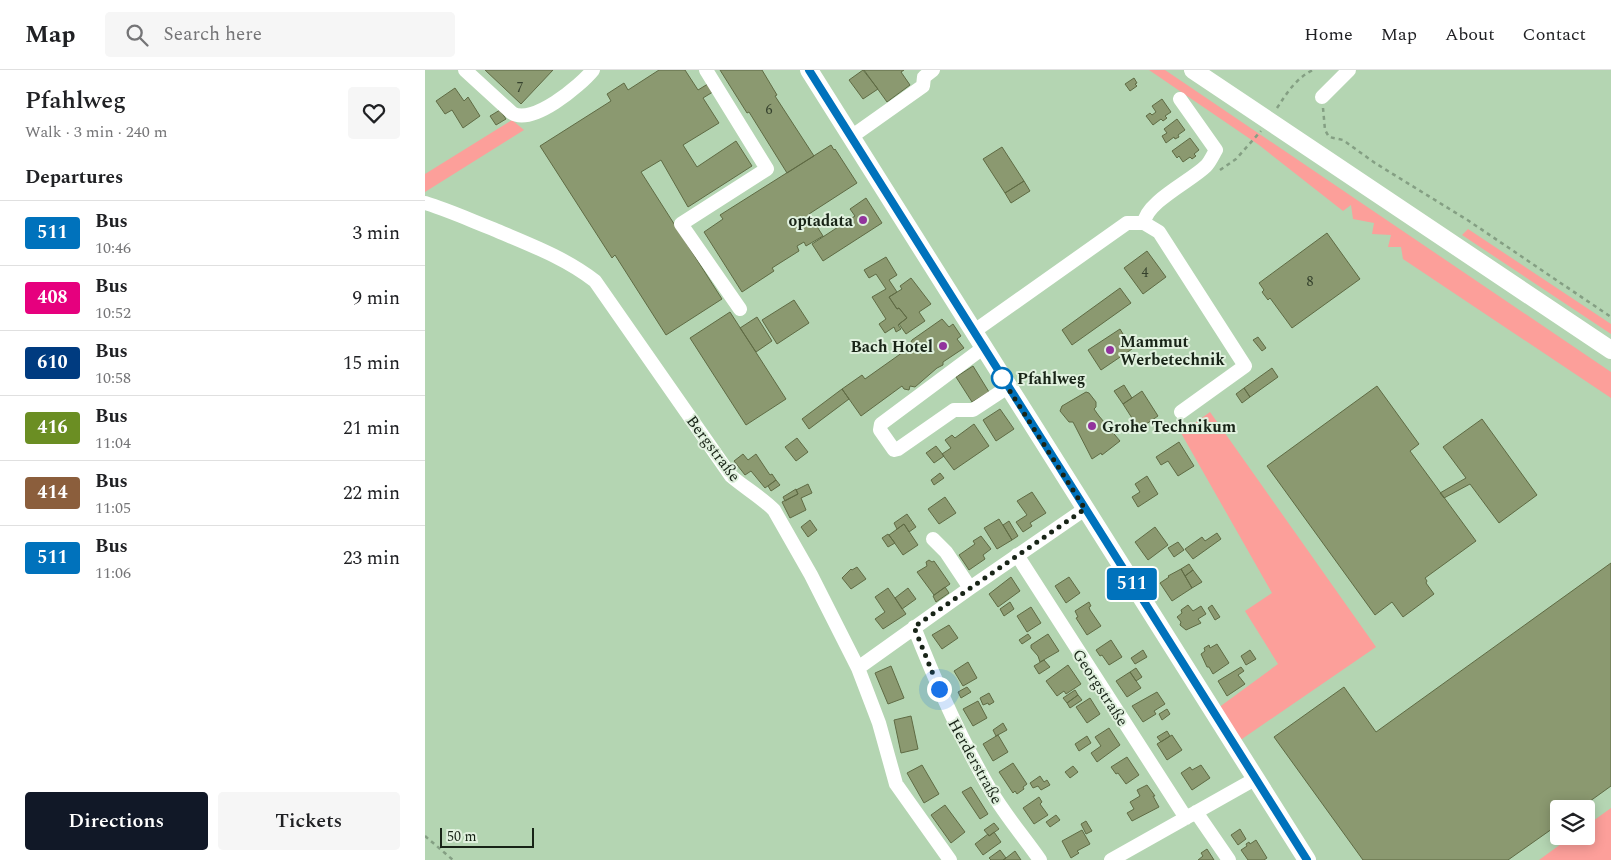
<!DOCTYPE html>
<meta charset="utf-8">
<style>
:root{--surface:#fff;--page:#f6f6f6;--text:#202124;--muted:#757577;--line:#e0e0e0;--accent:#111827}
body{margin:0;font-family:Spectral,serif;background:var(--page);color:var(--text);height:100vh;display:flex;flex-direction:column;font-size:19px;white-space:nowrap}
*{box-sizing:border-box;margin:0}
p{font-size:16px;color:var(--muted)}
.icon{flex:none;width:28px;height:28px;fill:none;stroke:currentColor;stroke-width:2;stroke-linecap:round;stroke-linejoin:round}
.map{position:relative;flex:1;overflow:hidden}
.side{display:flex;flex-direction:column;background:var(--surface);width:425px}
.side>*{flex:none}
.badge{padding:0 10px;border-radius:4px;font-size:18px;line-height:32px}
.fabs{position:absolute;left:1125px;top:730px;display:grid;gap:10px}
.fabs a{display:grid;place-items:center;width:45px;height:45px;border-radius:5px;background:var(--surface);box-shadow:0 2px 12px #0003;font-size:25px}
.scale{position:absolute;left:15px;bottom:12px;width:94px;box-sizing:border-box;padding-left:5px;border:2px solid #182417;border-top:0;font-size:14px;line-height:18px;white-space:nowrap;color:#182417;-webkit-text-stroke:4px #e0f1de;paint-order:stroke}
.you{position:absolute;width:25px;height:25px;margin:-12px;border:4px solid #fff;border-radius:50%;background:#1a73e8;box-shadow:0 0 0 8px #1a73e833}
.map>.badge{position:absolute;translate:-50% -50%;box-shadow:0 0 0 2px #fff}
h2{padding:0 25px;font-size:19px;line-height:45px}
.round{display:grid;place-items:center;flex:none;width:52px;height:52px;border-radius:5px;background:var(--page)}
.head{display:flex;align-items:center;justify-content:space-between;height:85px;padding:0 25px}
h1{font-size:24px;font-weight:600;line-height:38px}
.button{display:flex;gap:10px;margin-top:auto;padding:10px 25px}
.button a{flex:1;height:58px;border-radius:5px;background:var(--accent);color:#fff;font-size:20px;font-weight:600;line-height:58px;text-align:center}
.button a+a{background:var(--page);color:var(--text)}
ul{padding:0;list-style:none}
li{display:flex;align-items:center;gap:15px;height:65px;padding:0 25px;border-top:1px solid var(--line)}
li div{flex:1}
li b{display:block;font-size:19px}
li em{font-style:normal}
li .badge{min-width:55px;font-weight:700;text-align:center}
header{display:flex;align-items:center;gap:30px;box-sizing:border-box;height:70px;padding:0 25px;background:var(--surface);border-bottom:1px solid var(--line)}
header strong{font-size:24px}
nav{display:flex;gap:28px;margin-inline-start:auto;font-size:18px}
.search{width:350px;height:45px;background:var(--page);display:flex;align-items:center;gap:12px;box-sizing:border-box;padding:0 18px;border-radius:5px;color:var(--muted);font-size:19px}
main{display:flex;flex:1;min-height:0}
.map>svg:first-child{display:block}
</style>
<header>
<strong>Map</strong>
<div class="search"><svg class="icon" aria-label="search" viewBox="0 0 24 24"><circle cx="10" cy="10" r="6"/><path d="M15 15l6 6"/></svg>Search here</div>
<nav><a>Home</a><a>Map</a><a>About</a><a>Contact</a></nav>
</header>
<main>
<section class="side">
<div class="head"><div><h1>Pfahlweg</h1><p>Walk · 3 min · 240 m</p></div><a class="round"><svg class="icon" aria-label="heart" viewBox="0 0 24 24"><path d="M12 20l-8-8c-3-5 5-10 8-4 3-6 11-1 8 4z"/></svg></a></div>
<h2>Departures</h2>
<ul>
<li><span class="badge" style="background:#0072bc;color:#fff">511</span><div><b>Bus</b><p>10:46</p></div><em>3 min</em></li>
<li><span class="badge" style="background:#e6007e;color:#fff">408</span><div><b>Bus</b><p>10:52</p></div><em>9 min</em></li>
<li><span class="badge" style="background:#003b80;color:#fff">610</span><div><b>Bus</b><p>10:58</p></div><em>15 min</em></li>
<li><span class="badge" style="background:#6b8e23;color:#fff">416</span><div><b>Bus</b><p>11:04</p></div><em>21 min</em></li>
<li><span class="badge" style="background:#8b5e3c;color:#fff">414</span><div><b>Bus</b><p>11:05</p></div><em>22 min</em></li>
<li><span class="badge" style="background:#0072bc;color:#fff">511</span><div><b>Bus</b><p>11:06</p></div><em>23 min</em></li>
</ul>
<div class="button"><a>Directions</a><a>Tickets</a></div>
</section>
<div class="map">
<svg width="1186" height="790" viewBox="0 0 1186 790">
<rect width="100%" height="100%" fill="#b4d5b2"/>
<path fill="#fc9f9a" d="M724,0H740L1186,302V328L978,189L976,177H963L966,165L947,164L949,153L928,149L926,135L918,141L834,75Z
M87,50L99,60L0,122V104Z
M1043,159L1186,254V264L1037,165Z
M785,342L951,577L814,671L793,638L853,594L820,541L847,523L756,363Z
M1186,738V790H1114L1147,766H1161V756Z"/>
<path fill="#8b9970" stroke="#5f6b44" d="M60,0H128L96,34Z
M234,0H260L273,20L286,12L291,20L278,28L294,53L258,75L272,97L311,71L327,96L263,137L236,90L216,102L297,229L241,265L190,185L187,188L115,76L186,31L182,24L199,13L203,20Z
M295,0H337L352,25L350,26L389,86L362,103L324,42L322,43Z
M438,0L453,19L438,29L424,10Z
M439,0H479L476,2L485,15L462,32Z
M709,8L712,13L710,14L712,16L705,21L700,14Z
M30,18L39,31L43,27L55,46L38,58L27,40L20,44L11,31Z
M737,29L746,42L740,46L742,48L738,51L736,49L728,55L721,46L725,43L727,45L731,42L727,36Z
M75,40L81,49L71,55L65,46Z
M752,49L760,60L753,65L754,67L750,69L749,67L741,73L737,66L742,63L739,59Z
M765,68L774,80L769,84L771,86L767,89L765,87L758,92L754,86L752,88L747,81Z
M406,75L409,80L410,79L432,113L384,144L398,166L381,176L379,172L372,176L374,181L347,198L349,201L317,222L279,162L298,149L295,145Z
M577,77L599,111L580,123L558,89Z
M599,111L605,121L586,133L580,123Z
M441,128L457,153L398,191L387,174L430,146L425,139Z
M902,163L935,209L867,258L845,228L843,230L837,222L839,220L834,213Z
M722,181L741,207L718,224L699,198Z
M461,187L472,205L464,210L472,222L464,227L472,239L474,238L482,248L473,255L476,259L471,262L469,257L460,263L454,254L461,249L447,227L461,219L451,204L444,208L439,200Z
M486,208L506,234L494,242L500,251L481,264L474,254L482,248L474,238L472,239L464,227L477,219L475,216Z
M695,218L706,233L647,275L637,260Z
M369,230L384,253L352,274L337,250Z
M305,242L361,329L321,355L265,268Z
M332,247L347,271L331,282L315,258Z
M517,249L524,257L528,254L536,266L532,269L539,278L518,292V295L512,298L490,317L485,316L484,320L479,319L477,316L436,346L417,319L437,305L440,309L488,275L486,272L487,270Z
M695,259L707,279L676,300L663,280Z
M833,267L841,278L837,281L828,270Z
M548,296L564,322L547,332L531,307Z
M847,298L853,307L825,327L819,318Z
M699,315L707,328L698,334L689,321Z
M952,316L994,374L985,381L1051,471L1000,508L1002,511L1001,513L1009,524L978,547L967,532L950,545L842,396Z
M819,318L825,327L817,333L811,324Z
M417,319L424,329L384,359L377,349Z
M717,321L733,346L714,359L698,334Z
M661,322L664,323L671,332V337L669,339L674,346L695,371L677,385L676,383L667,389L648,352H644L635,341L637,336Z
M575,339L589,359L571,371L558,350Z
M1057,349L1112,425L1074,453L1045,414L1019,428L1015,423L1041,408L1018,377Z
M549,354L564,376L529,400L517,384L526,378L520,370L527,365L530,368Z
M372,368L383,382L371,391L360,377Z
M754,372L769,396L753,406L743,391L736,395L731,387Z
M511,376L519,386L509,393L501,383Z
M318,384L323,390L331,384L345,405L347,404L351,410L340,418L326,401L320,405L309,391Z
M515,403L519,408L509,415L506,410Z
M722,406L733,424L713,437L707,427L715,422L710,414Z
M351,410L355,415L346,421L343,416Z
M383,414L387,423L376,428L381,440L365,448L357,432L373,424L371,420Z
M371,419L373,424L360,431L358,427Z
M607,422L621,443L605,453L607,456L598,462L591,452L602,445L592,431Z
M520,427L531,443L514,454L503,439Z
M482,444L491,457L484,462L479,454L472,459L469,453Z
M574,449L587,470L572,479L559,458Z
M385,450L392,460L383,467L376,457Z
M584,451L593,466L587,470L578,455Z
M479,454L493,475L478,485L464,465Z
M730,457L743,475L723,490L710,472Z
M792,463L796,469L768,489L760,479L777,467L780,471Z
M463,464L470,473L463,477L457,468Z
M556,466L566,479L558,485L560,489L544,500L534,485L550,474L548,471Z
M753,472L759,480L749,487L743,478Z
M504,490L507,492L509,491L525,514L509,525L492,502L502,496L501,492Z
M1186,493V716L1154,739H1134V754L1083,790H938L849,667L919,617L951,662Z
M764,494L768,500L760,506L756,499Z
M432,497L441,509L426,519L417,508L426,499L427,500Z
M756,499L767,518L747,531L735,513L744,507L743,506Z
M768,500L777,512L767,518L760,506Z
M586,507L595,521L573,537L564,524Z
M644,507L655,523L641,533L630,516Z
M520,517L524,523L511,532L508,526Z
M463,518L481,544L458,559L450,549L460,542L450,527Z
M483,518L491,529L477,539L470,528Z
M585,532L589,539L579,546L575,539Z
M664,532L666,536L664,537L665,540L676,556L662,565L651,548L653,547L650,541Z
M763,535L768,541L776,536L781,544L773,549L776,553L761,560L755,555L756,552L752,547L757,543L756,540Z
M787,535L795,547L790,550L783,538Z
M606,537L616,553L602,562L592,546Z
M524,555L533,568L517,579L507,565Z
M603,564L606,568L597,574L594,570Z
M623,564L634,581L615,592L613,586L606,578V575Z
M686,570L697,587L684,595L677,585L675,586L671,580Z
M792,574L804,593L788,604L784,597H782L776,584L780,581L779,578L784,575L785,578Z
M718,580L722,587L710,594L706,588Z
M825,580L831,589L821,595L816,586Z
M619,590L625,597L614,604L609,596Z
M543,592L552,608L538,616L529,601Z
M643,595L656,614L641,624L639,621L632,626L621,611Z
M466,596L479,628L463,634L450,603Z
M816,597L819,601L813,605L820,614L802,626L793,611Z
M711,598L717,607L711,611L705,602Z
M705,602L716,618L702,627L691,611Z
M542,617L546,622L536,628L533,622Z
M650,620L653,625L642,633L638,628Z
M732,622L740,634L729,641L731,644L718,652L707,636Z
M564,623L569,632L564,635L563,633L558,635L555,628Z
M653,625L657,630L645,638L642,633Z
M665,628L675,644L662,653L651,637Z
M553,631L562,648L548,656L538,639Z
M742,639L745,644L737,650L734,644Z
M486,646L493,679L476,683L469,650Z
M578,653L582,660L571,666L568,660Z
M684,658L695,675L672,692L666,683L676,676L670,667Z
M742,661L745,666L736,672L732,667Z
M573,665L583,682L568,691L558,674Z
M747,665L757,680L742,690L732,674Z
M662,666L666,673L654,681L650,674Z
M702,687L714,705L701,714L693,703L691,704L686,697Z
M588,693L602,714L598,717L599,719L592,724L590,721L588,723L574,702Z
M497,695L514,724L499,733L482,703Z
M776,695L785,708L767,720L756,703L765,697L767,700Z
M648,696L653,702L645,708L640,702Z
M615,706L619,712L622,710L625,715L616,720L613,716L608,718L605,713Z
M722,715L730,726H728L734,737L707,751L702,743L709,739L705,732L715,726L712,720Z
M546,717L563,744L555,749L537,722Z
M614,727L617,732L615,734L623,745L609,754L598,738Z
M520,735L540,762L526,773L506,745Z
M631,745L635,750L625,757L621,752Z
M661,751L667,761L661,764L656,754Z
M569,753L574,759L564,766L559,760Z
M815,759L821,769L813,775L806,765Z
M657,760L665,774L652,781L654,783L646,788L637,771Z
M569,762L576,772L558,785L550,774L563,764L564,766Z
M831,770L842,788L839,790H823L816,780L822,776L821,774L824,772L825,774Z
M782,779L789,790H773L778,786L776,783Z
M575,780L581,788L578,790H566L564,788Z
M590,781L596,790H578L581,788Z"/>
<g fill="none" stroke-linecap="round" stroke-linejoin="round">
<path stroke="#849f83" stroke-width="2.5" stroke-dasharray="4 4" stroke-linecap="butt" d="M852,38C862,23 871,8 888,0
M898,38L900,60L904,67L918,70L950,93L1044,151L1186,247
M795,100L811,89L836,61
M0,766L28,790"/>
<path stroke="#fff" stroke-width="14" d="M40,0L87,43C107,56 155,16 168,0
M281,0L342,99L256,154L315,239
M897,27L924,0
M426,67L498,16L499,7L508,0
M0,133C23,140 45,150 68,159C103,174 139,187 170,211L306,406C320,418 336,427 349,440L386,505L433,598L454,653L471,714L525,790
M719,153C721,132 766,111 781,96C785,92 788,85 791,80L755,29
M548,262L702,153H719L734,162L820,296L756,342
M558,278L456,354L455,360L469,380L473,379L529,340H548L583,317
M508,469L521,482L545,518
M592,485L761,748
M489,557C511,613 535,668 566,721C580,745 599,767 615,790
M433,598L545,518L660,439
M771,742L804,790
M686,790L830,709"/>
<path stroke="#fff" stroke-width="18" d="M384,0L882,790
M768,0L1186,280"/>
</g>
<g fill="none" stroke-linecap="round" stroke-linejoin="round">
<g stroke="#fff" stroke-width="11">
<path id="line" d="M384,0L882,790"/>
</g>
<use href="#line" stroke="#0072bc" stroke-width="8"/>
<path stroke="#182417" stroke-width="5" stroke-dasharray="0 9" d="M514,619L489,557L660,439L574,304L577,308"/>
</g>
<g fill="#92349d" stroke="#e0f1de" stroke-width="2">
<circle cx="438" cy="150" r="5"/>
<circle cx="518" cy="276" r="5"/>
<circle cx="685" cy="280" r="5"/>
<circle cx="667" cy="356" r="5"/>
</g>
<circle fill="#fff" stroke="#0072bc" stroke-width="2.5" cx="577" cy="308" r="10"/>
<g text-anchor="middle" stroke-width="4" stroke-linejoin="round" paint-order="stroke">
<g font-size="14" fill="#35412d">
<text x="95" y="22">7</text>
<text x="344" y="44">6</text>
<text x="720" y="207">4</text>
<text x="885" y="216">8</text>
</g>
<g font-size="16" font-weight="bold" fill="#182417" stroke="#e0f1de" text-anchor="end">
<text x="428" y="156">optadata</text>
<text x="695" y="277" text-anchor="start">Mammut<tspan x="695" dy="18">Werbetechnik</tspan></text>
<text x="508" y="282">Bach Hotel</text>
<text x="677" y="362" text-anchor="start">Grohe Technikum</text>
</g>
<g font-size="16" font-weight="bold" fill="#182417" stroke="#e0f1de" text-anchor="start">
<text x="592" y="314">Pfahlweg</text>
</g>
<g font-size="16" fill="#182417" stroke="#e0f1de">
<text transform="translate(289 378) rotate(53)" y="6">Bergstraße</text>
<text transform="translate(676 617) rotate(57)" y="6">Georgstraße</text>
<text transform="translate(551 691) rotate(61)" y="6">Herderstraße</text>
</g>
</g>
</svg>
<div class="fabs">
<a><svg class="icon" aria-label="layers" viewBox="0 0 24 24"><path d="M12 4l9 5-9 5-9-5zM3 14l9 5 9-5"/></svg></a>
</div>
<div class="scale">50 m</div>
<div class="you" style="left:514px;top:619px"></div>
<b class="badge" style="left:707px;top:514px;background:#0072bc;color:#fff">511</b>
</div>
</main>
